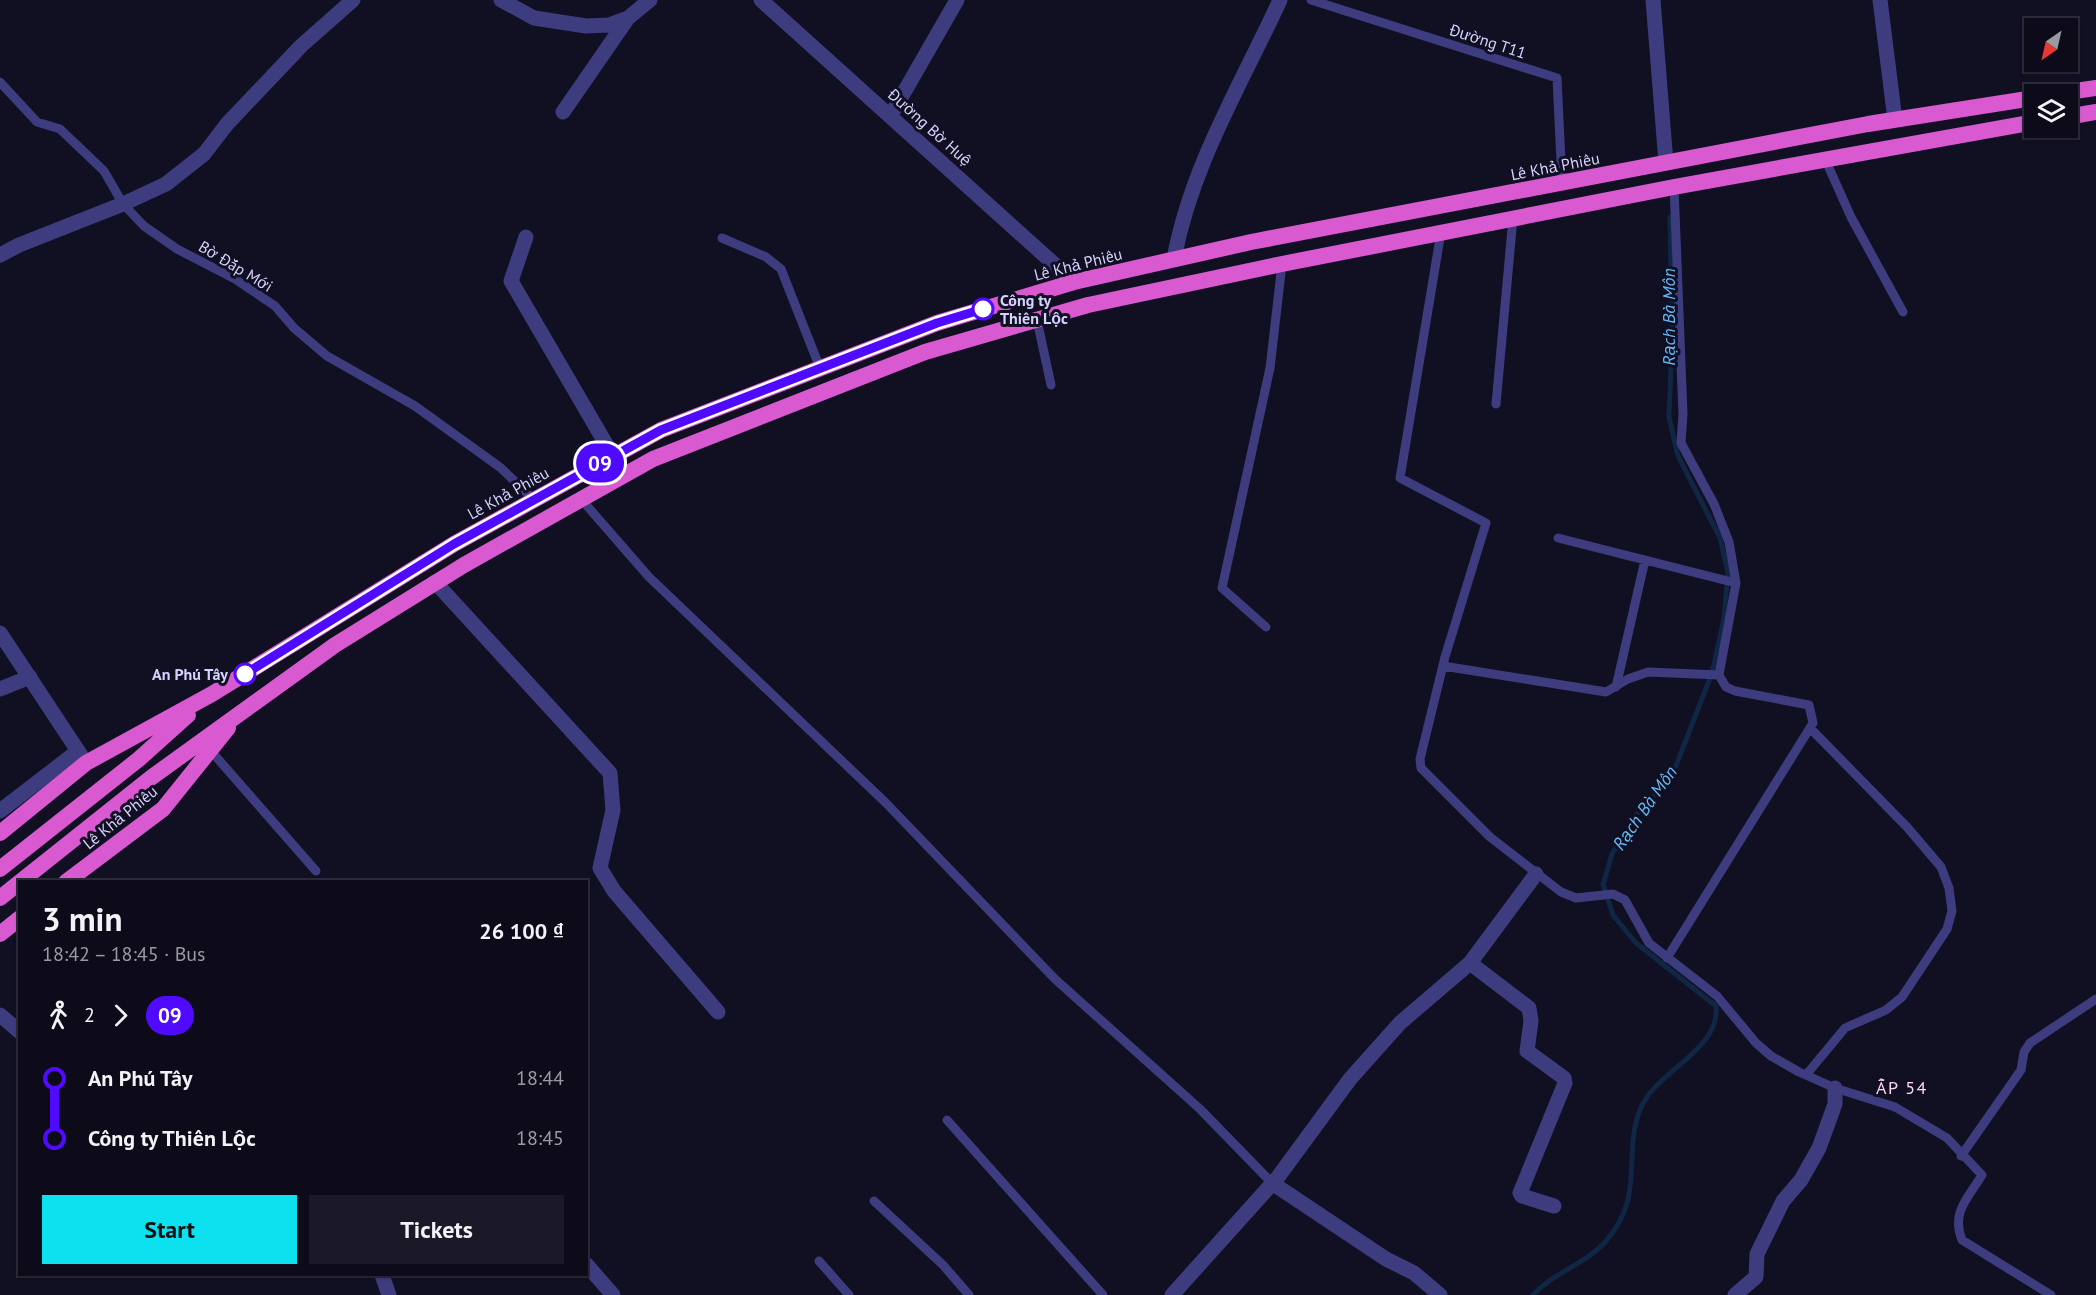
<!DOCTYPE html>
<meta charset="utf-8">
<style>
:root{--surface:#0d0b1a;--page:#1b1927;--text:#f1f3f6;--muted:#9a9ba2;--line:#2d2b39;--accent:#0ce1ef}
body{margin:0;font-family:"PT Sans",sans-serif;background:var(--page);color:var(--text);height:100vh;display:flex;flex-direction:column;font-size:22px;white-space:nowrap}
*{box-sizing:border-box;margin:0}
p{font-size:20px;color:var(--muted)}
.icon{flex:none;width:33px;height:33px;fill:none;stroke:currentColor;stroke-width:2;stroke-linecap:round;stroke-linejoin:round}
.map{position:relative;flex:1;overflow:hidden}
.details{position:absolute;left:18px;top:880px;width:570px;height:396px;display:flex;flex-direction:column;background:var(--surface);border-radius:0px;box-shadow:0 2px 4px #0004,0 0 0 2px var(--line)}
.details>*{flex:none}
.badge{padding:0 12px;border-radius:20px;font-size:21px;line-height:39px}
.needle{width:39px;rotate:214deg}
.buttons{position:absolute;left:2024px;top:18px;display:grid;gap:12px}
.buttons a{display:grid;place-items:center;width:54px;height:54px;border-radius:0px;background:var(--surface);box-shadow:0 2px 4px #0004,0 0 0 2px var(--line);font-size:30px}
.map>.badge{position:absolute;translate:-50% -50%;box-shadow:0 0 0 3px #fff}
.legs{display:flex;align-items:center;gap:9px;height:66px;padding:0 24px;font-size:20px}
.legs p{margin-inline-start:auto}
.summary{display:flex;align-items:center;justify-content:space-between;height:102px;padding:0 24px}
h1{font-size:33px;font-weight:700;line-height:45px}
.primary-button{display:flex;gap:12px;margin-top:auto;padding:12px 24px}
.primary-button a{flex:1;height:69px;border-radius:0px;background:var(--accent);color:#111;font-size:24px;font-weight:700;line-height:69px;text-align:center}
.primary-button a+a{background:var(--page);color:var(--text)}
ul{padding:0 24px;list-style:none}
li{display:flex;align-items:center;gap:21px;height:60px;font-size:22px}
li i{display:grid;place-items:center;width:9px;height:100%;margin:0 8px;background:currentColor}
li i::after{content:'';width:15px;height:15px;margin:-8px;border:4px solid;border-radius:50%;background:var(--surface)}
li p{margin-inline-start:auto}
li:first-child i{background:linear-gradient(#0000 50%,currentColor 0)}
li:last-child i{background:linear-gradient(currentColor 50%,#0000 0)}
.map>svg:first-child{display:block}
</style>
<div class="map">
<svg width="2096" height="1295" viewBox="0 0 2096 1295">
<rect width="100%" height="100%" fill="#110f22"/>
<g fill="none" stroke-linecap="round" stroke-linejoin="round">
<path stroke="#102645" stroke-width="5" d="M1533,1295C1554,1272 1586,1264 1606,1241C1646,1195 1622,1156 1640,1110C1654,1072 1721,1050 1716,1006L1636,943L1613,915L1603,885L1612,854L1636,815L1672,776L1712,673L1724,618L1728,573L1720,538L1678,456L1669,417L1672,343L1670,217"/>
<path stroke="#3c3c7f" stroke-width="9" d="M1311,0L1557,78L1562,183
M0,82L37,122L60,129L104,171L123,204L144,226L177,249L235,279L275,306L294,328L327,356L415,406L501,468L534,500
M1825,159L1851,217L1903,312
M1441,232L1400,478L1486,523L1445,657L1420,759L1421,768L1490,837L1561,892L1576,898L1613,894L1625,900L1649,943L1717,996L1756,1043L1771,1056L1799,1072L1835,1088L1895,1107L1947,1138L1982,1175C1968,1198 1951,1212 1962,1240L2051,1295
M722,238L766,257L781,269L820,368
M1037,320L1051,385
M1496,404L1513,218
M581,499L649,577L886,803L1055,979L1200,1109L1272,1183
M1558,538L1736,583
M1266,627L1222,588L1270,368L1282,264
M1443,666L1606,692L1628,679L1648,672L1719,675
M1616,687L1645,560
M211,751L316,871
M1667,958L1813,723L1809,705L1735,691L1726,687L1719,675L1736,583L1729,542L1714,504L1681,443L1683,414L1674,187
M1806,1075L1845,1028L1886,1010L1902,997L1947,929L1952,911L1949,888L1941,867L1907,827L1810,728
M947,1120L1103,1295
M1961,1156L2021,1070L2024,1052L2030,1043L2096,999
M874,1201L943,1265L969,1295
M819,1261L849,1295"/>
<path stroke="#3c3c7f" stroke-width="15" d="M501,0L534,18L586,26L609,25L628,18L650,0
M761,0L1074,282
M1653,0L1666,163
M1880,0L1895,120
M563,112L628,18
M891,115L957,0
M526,237L511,281L613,456
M0,255L19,245L123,204L166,184L204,154L227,124L301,46L353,0
M1174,259C1191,166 1241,85 1280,0
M435,582L610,773L613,810L600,868L614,891L718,1012
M0,689L30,677
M0,811L78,751
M1470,963L1529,1008L1531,1021L1527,1051L1564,1078L1565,1083L1520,1193L1522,1196L1554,1206
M0,1015L20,1032
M1272,1183L1386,1259L1414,1273L1440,1295
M586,1264L613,1295
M382,1275L389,1295
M1172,1295L1278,1177L1350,1079L1400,1023L1470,963L1536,874
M1735,1295L1756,1277L1757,1254L1783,1201L1801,1180L1819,1148L1835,1104V1088"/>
<path stroke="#3c3c7f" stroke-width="15" d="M0,633L86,763"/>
<path stroke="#d859d0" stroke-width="16" d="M2055,94L2096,88
M2067,117L2096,112
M0,833L86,763L212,694L454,544L661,430L937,323L1074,282L1251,242L1868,124L2034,98
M0,869L139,759L188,715
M20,882L152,777L335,645L464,565L653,459L925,352L1088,305L1282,264L1674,187L2034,122
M66,882L163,809L228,728
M0,898L20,882
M0,934L20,918"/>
</g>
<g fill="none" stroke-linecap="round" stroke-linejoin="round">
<g stroke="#fff" stroke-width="14">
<path id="line-1" d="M245,674L454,544L661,430L937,323L983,309"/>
</g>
<use href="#line-1" stroke="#4f0aff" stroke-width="9"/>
</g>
<g fill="#fff" stroke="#4f0aff" stroke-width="3">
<circle cx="983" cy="309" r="10"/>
<circle cx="245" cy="674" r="10"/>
</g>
<g text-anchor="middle" stroke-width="6" stroke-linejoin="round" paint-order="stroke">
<g font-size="16" fill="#d5d2fd" stroke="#110f22">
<text transform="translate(1488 41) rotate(18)" y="6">Đường T11</text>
<text transform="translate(930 127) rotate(42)" y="6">Đường Bờ Huệ</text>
<text transform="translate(1555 166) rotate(-11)" y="6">Lê Khả Phiêu</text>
<text transform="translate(1078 264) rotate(-14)" y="6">Lê Khả Phiêu</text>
<text transform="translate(236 266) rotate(31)" y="6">Bờ Đắp Mới</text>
<text transform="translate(508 493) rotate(-29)" y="6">Lê Khả Phiêu</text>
<text transform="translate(120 817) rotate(-39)" y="6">Lê Khả Phiêu</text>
</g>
<g font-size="16" font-weight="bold" fill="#d5d2fd" stroke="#110f22" text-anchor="start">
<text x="1000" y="306">Công ty<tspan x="1000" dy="18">Thiên Lộc</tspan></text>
<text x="228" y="680" text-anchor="end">An Phú Tây</text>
</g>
<g font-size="18" font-style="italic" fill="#65b9f7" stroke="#110f22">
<text transform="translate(1669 317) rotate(-90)" y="6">Rạch Bà Môn</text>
<text transform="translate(1645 808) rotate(-55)" y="6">Rạch Bà Môn</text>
</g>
<g font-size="18" letter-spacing="1.5" fill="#fdd4f0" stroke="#110f22">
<text x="1902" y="1094">ẤP 54</text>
</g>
</g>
</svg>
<div class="buttons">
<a><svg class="needle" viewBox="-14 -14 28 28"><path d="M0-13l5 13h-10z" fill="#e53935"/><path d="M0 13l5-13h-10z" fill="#9a9ba2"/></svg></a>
<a><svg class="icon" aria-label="layers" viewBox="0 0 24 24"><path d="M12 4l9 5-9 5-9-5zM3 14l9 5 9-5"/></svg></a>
</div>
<b class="badge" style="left:600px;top:463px;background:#4f0aff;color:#fff">09</b>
<section class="details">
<div class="summary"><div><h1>3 min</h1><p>18:42 – 18:45 · Bus</p></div><b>26 100 ₫</b></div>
<div class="legs"><svg class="icon" aria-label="walk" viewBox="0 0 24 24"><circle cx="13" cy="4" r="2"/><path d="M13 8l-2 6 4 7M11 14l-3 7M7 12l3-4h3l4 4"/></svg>2<svg class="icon" aria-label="forward" viewBox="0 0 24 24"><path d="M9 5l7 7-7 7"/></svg><b class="badge" style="background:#4f0aff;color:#fff">09</b></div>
<ul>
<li><i style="color:#4f0aff"></i><b>An Phú Tây</b><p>18:44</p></li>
<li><i style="color:#4f0aff"></i><b>Công ty Thiên Lộc</b><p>18:45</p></li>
</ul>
<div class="primary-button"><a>Start</a><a>Tickets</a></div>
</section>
</div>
